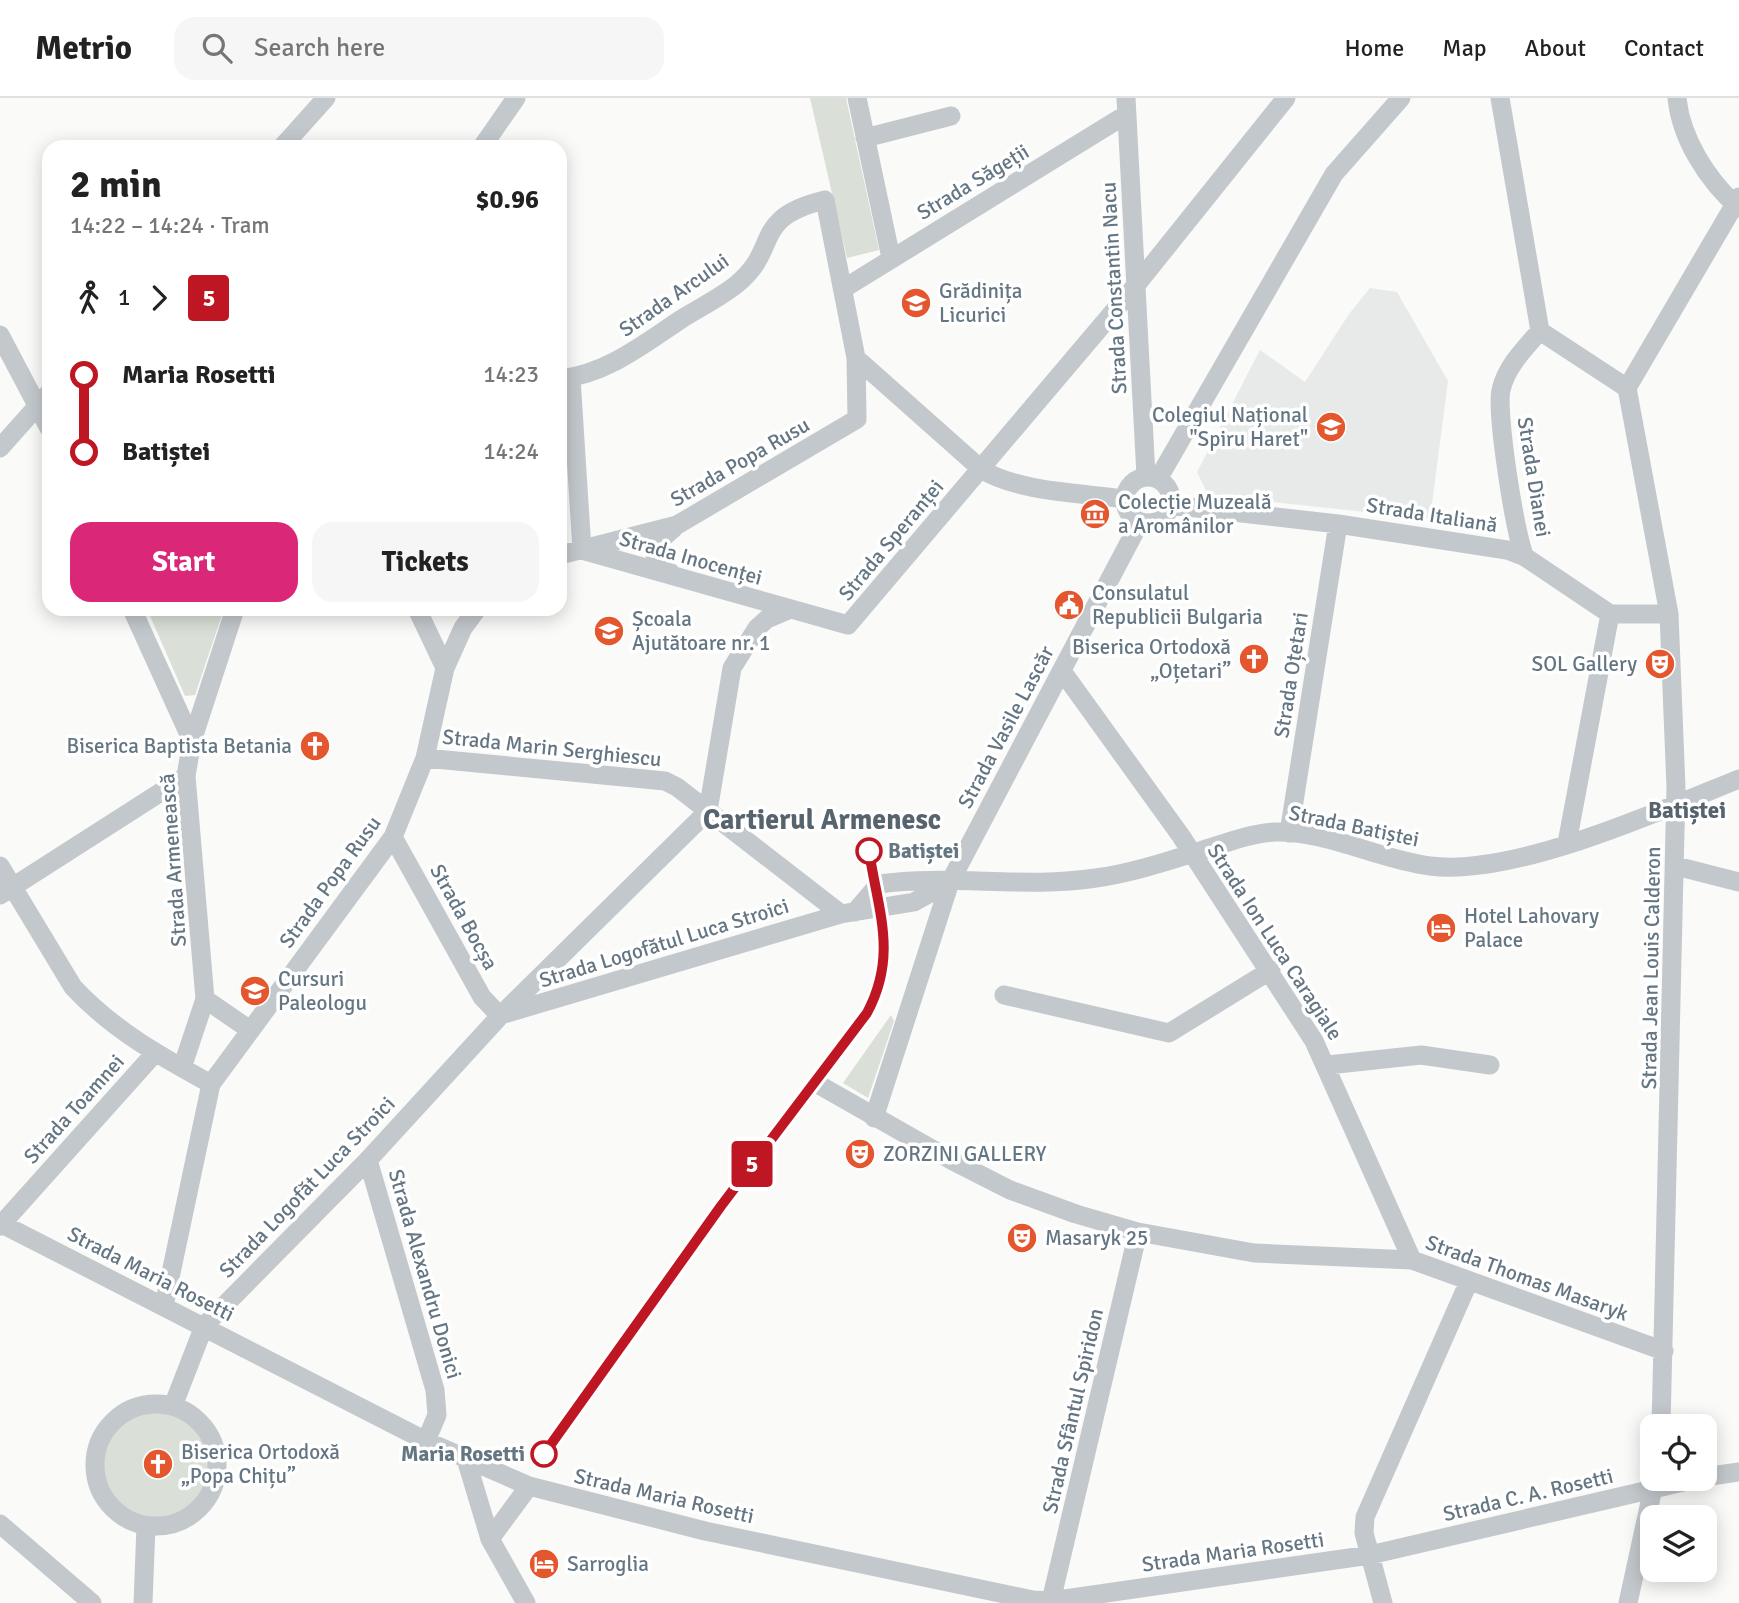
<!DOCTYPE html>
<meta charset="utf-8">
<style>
:root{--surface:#fff;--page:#f6f6f6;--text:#222;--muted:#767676;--line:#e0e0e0;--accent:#db2777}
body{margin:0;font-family:Signika,sans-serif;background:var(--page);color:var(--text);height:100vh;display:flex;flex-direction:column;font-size:26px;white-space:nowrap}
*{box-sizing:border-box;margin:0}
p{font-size:23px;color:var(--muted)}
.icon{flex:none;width:38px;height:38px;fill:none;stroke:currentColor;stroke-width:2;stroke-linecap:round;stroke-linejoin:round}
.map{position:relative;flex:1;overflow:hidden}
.sheet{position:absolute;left:42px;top:42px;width:525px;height:476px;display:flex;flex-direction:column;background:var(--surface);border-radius:21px;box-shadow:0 4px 18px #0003}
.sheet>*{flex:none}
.badge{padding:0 14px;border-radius:5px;font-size:24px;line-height:46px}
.fabs{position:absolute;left:1640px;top:1316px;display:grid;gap:14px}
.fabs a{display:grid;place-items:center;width:77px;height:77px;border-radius:14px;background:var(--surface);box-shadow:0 4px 18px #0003;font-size:35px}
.map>.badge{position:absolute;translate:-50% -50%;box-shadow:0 0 0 4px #fff}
.legs{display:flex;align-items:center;gap:10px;height:77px;padding:0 28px;font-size:23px}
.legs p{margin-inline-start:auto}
.headline{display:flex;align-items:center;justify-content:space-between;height:119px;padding:0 28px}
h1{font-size:38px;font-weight:700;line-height:52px}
.action{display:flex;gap:14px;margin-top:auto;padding:14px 28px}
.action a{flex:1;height:80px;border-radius:21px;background:var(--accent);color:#fff;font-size:28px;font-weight:700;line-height:80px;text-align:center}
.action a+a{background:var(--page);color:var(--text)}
ul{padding:0 28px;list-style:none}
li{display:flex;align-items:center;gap:24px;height:77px;font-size:26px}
li i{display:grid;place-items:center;width:10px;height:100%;margin:0 9px;background:currentColor}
li i::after{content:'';width:18px;height:18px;margin:-9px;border:5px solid;border-radius:50%;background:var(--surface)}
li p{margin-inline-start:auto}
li:first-child i{background:linear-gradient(#0000 50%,currentColor 0)}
li:last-child i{background:linear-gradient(currentColor 50%,#0000 0)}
header{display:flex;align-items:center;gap:42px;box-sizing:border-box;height:98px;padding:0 35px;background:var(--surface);border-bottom:2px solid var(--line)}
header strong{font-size:33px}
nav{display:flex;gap:38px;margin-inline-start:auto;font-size:24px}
.search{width:490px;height:63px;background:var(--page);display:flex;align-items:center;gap:18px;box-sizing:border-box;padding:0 24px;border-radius:21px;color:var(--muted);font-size:26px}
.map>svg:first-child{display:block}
</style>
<header>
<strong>Metrio</strong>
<div class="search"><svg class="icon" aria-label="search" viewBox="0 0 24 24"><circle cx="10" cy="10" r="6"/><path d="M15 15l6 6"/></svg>Search here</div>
<nav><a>Home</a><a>Map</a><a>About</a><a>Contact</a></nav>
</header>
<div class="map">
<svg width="1739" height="1505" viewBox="0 0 1739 1505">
<rect width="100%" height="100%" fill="#fafaf8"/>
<path fill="#e8e9e9" d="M1370,190L1397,194L1448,283L1430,421L1208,397L1197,374L1260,252L1305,284L1349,216Z"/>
<path fill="#dadfd7" d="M810,0H846L879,152L847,160Z
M147,511H224L195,597L185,598Z
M891,917L894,923L868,1000L843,985Z
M102 1368a54 54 0 1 1 108 0a54 54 0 1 1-108 0Z"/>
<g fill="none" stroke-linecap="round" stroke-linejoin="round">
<path stroke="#c3c8cc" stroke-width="19" d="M857,0L891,160
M1126,0L1146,378
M1500,0L1540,233L1627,290
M1677,0C1681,41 1708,83 1739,110
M865,40L951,18
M282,49L326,0
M482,49L516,0
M843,191L1127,16
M0,237L49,330
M856,260L981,371C1017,394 1082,395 1124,401
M571,280L582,452
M560,281C607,276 645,245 683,220C701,209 721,199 737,186C781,150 750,120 825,102L856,260L857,321L677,427L560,457
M1627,290L1669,516L1676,690L1661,1328
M1627,290L1739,99
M0,350L49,295
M1125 402a23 23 0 1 1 46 0a23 23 0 1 1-46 0Z
M1158,381L1334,76L1401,0
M1170,407L1338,426L1507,452L1525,459L1610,516H1669
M582,452L848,527L1137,186L1286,0
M1525,459C1515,438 1496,314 1501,292C1506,269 1525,250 1540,233
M671,475L655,463L656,446L674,430
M132,511L192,643
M417,511L445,570
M1062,573L1181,738L1314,943L1412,1162
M425,660L665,683L677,689L841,816
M1289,735L1338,426
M393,739L482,899L500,918
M1567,745L1610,516
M0,768L73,889C113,932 160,958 211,986
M1676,768L1739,784
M0,797L186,678
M855,814L879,786C950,776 1024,791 1096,780C1132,775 1168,763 1203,752C1227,745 1251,735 1275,734C1325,732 1380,762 1430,768C1514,779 1659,713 1739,681
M1004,897L1169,935L1271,872
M205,901L250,932
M504,916L841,816L914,804L950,784
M1328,967L1421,957L1490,967
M182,970L205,901L186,678L192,643L235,511
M821,988L953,1063L1010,1092L1076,1116L1138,1134L1254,1155L1412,1162L1664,1253
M874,1020L950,784L1140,424
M368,1062L435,1292L437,1317L426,1343
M2,1126L426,1343L529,1388L705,1433L1033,1502L1051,1503L1370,1457L1696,1381
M0,1128L155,955
M164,1208L211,986L393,739L425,660L445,570L463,530L477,511
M95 1367a61 61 0 1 1 122 0a61 61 0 1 1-122 0Z
M173,1308L204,1228L368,1062L500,918L708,713L732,570L757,530L767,521L788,512
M466,1361L490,1441L526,1505
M1704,1379L1739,1374
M0,1426L92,1505
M490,1441L529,1388
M1051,1503L1138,1134
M143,1505L146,1428
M1383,1505L1364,1435L1365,1419L1469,1183
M1628,1505L1655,1381"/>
</g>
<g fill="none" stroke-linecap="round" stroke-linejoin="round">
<g stroke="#fff" stroke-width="16">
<path id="line-1" d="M544,1356L721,1108L867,915C898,857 878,813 869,753"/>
</g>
<use href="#line-1" stroke="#be1622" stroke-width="10"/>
</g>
<defs>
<g id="school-disc" transform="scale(1.575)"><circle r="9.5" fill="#e4572e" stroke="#fff"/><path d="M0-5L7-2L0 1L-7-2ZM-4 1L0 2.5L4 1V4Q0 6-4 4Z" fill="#fff"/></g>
<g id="museum-disc" transform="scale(1.575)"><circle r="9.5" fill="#e4572e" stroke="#fff"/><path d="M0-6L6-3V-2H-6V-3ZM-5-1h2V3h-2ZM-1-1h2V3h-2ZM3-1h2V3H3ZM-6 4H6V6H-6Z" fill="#fff"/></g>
<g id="civic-disc" transform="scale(1.575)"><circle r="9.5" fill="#e4572e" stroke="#fff"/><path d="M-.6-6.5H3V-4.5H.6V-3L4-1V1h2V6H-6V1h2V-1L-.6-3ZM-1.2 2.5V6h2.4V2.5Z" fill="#fff"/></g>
<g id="church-disc" transform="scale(1.575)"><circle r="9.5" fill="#e4572e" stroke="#fff"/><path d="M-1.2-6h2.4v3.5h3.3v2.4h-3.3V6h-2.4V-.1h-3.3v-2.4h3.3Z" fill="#fff"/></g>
<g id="theatre-disc" transform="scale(1.575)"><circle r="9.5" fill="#e4572e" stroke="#fff"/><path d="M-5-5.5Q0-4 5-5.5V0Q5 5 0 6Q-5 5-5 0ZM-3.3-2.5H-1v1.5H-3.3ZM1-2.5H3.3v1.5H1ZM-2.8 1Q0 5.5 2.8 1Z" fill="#fff"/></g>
<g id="hotel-disc" transform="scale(1.575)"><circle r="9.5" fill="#e4572e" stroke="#fff"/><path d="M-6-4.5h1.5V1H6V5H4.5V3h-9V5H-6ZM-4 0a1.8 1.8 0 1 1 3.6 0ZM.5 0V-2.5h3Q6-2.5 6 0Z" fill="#fff"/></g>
</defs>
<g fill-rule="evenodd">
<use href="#school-disc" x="916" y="205"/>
<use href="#school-disc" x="1331" y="329"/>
<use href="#museum-disc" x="1095" y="416"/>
<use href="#civic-disc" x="1069" y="507"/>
<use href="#school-disc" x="609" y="533"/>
<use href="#church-disc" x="1254" y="561"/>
<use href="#theatre-disc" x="1660" y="566"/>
<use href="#church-disc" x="315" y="648"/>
<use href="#hotel-disc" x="1441" y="830"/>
<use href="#school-disc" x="255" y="893"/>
<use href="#theatre-disc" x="860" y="1056"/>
<use href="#theatre-disc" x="1022" y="1140"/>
<use href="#church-disc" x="158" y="1366"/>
<use href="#hotel-disc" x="544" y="1466"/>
</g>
<g fill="#fff" stroke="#be1622" stroke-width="3.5">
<circle cx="869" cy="753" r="12"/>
<circle cx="544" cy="1356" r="12"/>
</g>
<g text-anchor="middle" stroke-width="7" stroke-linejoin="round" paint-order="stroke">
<g font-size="21" fill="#657683" stroke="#fff">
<text transform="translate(973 84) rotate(-31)" y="7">Strada Săgeții</text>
<text transform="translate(1114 190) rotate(-93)" y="7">Strada Constantin Nacu</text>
<text transform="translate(674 197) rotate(-35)" y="7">Strada Arcului</text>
<text transform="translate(740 364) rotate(-30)" y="7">Strada Popa Rusu</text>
<text transform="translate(1534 379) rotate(81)" y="7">Strada Dianei</text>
<text transform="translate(1432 417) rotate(9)" y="7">Strada Italiană</text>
<text transform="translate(891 442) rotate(-50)" y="7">Strada Speranței</text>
<text transform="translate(691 460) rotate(16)" y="7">Strada Inocenței</text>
<text transform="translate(1291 577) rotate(-81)" y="7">Strada Oțetari</text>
<text transform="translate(1006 629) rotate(-62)" y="7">Strada Vasile Lascăr</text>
<text transform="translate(552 650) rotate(6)" y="7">Strada Marin Serghiescu</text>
<text transform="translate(1354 728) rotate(12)" y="7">Strada Batiștei</text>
<text transform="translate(173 762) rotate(-94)" y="7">Strada Armenească</text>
<text transform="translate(330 784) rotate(-54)" y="7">Strada Popa Rusu</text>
<text transform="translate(464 819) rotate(61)" y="7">Strada Bocșa</text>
<text transform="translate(1275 844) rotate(57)" y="7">Strada Ion Luca Caragiale</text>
<text transform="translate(664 845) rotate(-17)" y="7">Strada Logofătul Luca Stroici</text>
<text transform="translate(1651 870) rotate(-89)" y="7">Strada Jean Louis Calderon</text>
<text transform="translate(74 1011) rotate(-48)" y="7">Strada Toamnei</text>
<text transform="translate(307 1089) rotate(-46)" y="7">Strada Logofăt Luca Stroici</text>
<text transform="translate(151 1176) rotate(27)" y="7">Strada Maria Rosetti</text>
<text transform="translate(425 1176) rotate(74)" y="7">Strada Alexandru Donici</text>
<text transform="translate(1527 1180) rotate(20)" y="7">Strada Thomas Masaryk</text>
<text transform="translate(1073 1313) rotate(-77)" y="7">Strada Sfântul Spiridon</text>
<text transform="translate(1528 1397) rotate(-13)" y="7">Strada C. A. Rosetti</text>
<text transform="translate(664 1398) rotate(13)" y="7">Strada Maria Rosetti</text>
<text transform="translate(1233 1454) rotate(-8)" y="7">Strada Maria Rosetti</text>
</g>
<g font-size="21" fill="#657683" stroke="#fff" text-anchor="start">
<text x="939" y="200">Grădinița<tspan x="939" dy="24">Licurici</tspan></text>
<text x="1308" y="324" text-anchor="end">Colegiul Național<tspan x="1308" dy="24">"Spiru Haret"</tspan></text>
<text x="1118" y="411">Colecție Muzeală<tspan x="1118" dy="24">a Aromânilor</tspan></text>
<text x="1092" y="502">Consulatul<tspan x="1092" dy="24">Republicii Bulgaria</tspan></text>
<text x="632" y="528">Școala<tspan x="632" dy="24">Ajutătoare nr. 1</tspan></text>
<text x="1231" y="556" text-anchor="end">Biserica Ortodoxă<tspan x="1231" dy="24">„Oțetari”</tspan></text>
<text x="1637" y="573" text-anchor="end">SOL Gallery</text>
<text x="292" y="655" text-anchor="end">Biserica Baptista Betania</text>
<text x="1464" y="825">Hotel Lahovary<tspan x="1464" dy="24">Palace</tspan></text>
<text x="278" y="888">Cursuri<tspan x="278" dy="24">Paleologu</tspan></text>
<text x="883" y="1063">ZORZINI GALLERY</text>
<text x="1045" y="1147">Masaryk 25</text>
<text x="181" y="1361">Biserica Ortodoxă<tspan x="181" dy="24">„Popa Chițu”</tspan></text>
<text x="567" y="1473">Sarroglia</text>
</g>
<g font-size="21" font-weight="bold" fill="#657683" stroke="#fff" text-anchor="start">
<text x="888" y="760">Batiștei</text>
<text x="525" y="1363" text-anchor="end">Maria Rosetti</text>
</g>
<g font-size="23" font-weight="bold" fill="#57646e" stroke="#fff">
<text x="1687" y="720">Batiștei</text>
</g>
<g font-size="28" font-weight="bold" fill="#57646e" stroke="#fff">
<text x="822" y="731">Cartierul Armenesc</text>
</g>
</g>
</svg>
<div class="fabs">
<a><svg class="icon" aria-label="locate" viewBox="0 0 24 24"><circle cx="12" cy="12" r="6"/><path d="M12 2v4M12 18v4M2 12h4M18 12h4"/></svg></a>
<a><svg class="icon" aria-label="layers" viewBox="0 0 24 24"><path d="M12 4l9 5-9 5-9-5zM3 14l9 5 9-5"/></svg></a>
</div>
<b class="badge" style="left:752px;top:1066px;background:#be1622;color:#fff">5</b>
<section class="sheet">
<div class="headline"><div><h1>2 min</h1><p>14:22 – 14:24 · Tram</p></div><b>$0.96</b></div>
<div class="legs"><svg class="icon" aria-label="walk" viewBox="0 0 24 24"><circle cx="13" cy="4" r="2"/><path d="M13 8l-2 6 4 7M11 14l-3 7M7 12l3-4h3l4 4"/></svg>1<svg class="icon" aria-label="forward" viewBox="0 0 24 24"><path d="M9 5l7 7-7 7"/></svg><b class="badge" style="background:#be1622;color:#fff">5</b></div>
<ul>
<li><i style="color:#be1622"></i><b>Maria Rosetti</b><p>14:23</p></li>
<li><i style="color:#be1622"></i><b>Batiștei</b><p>14:24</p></li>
</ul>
<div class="action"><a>Start</a><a>Tickets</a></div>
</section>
</div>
